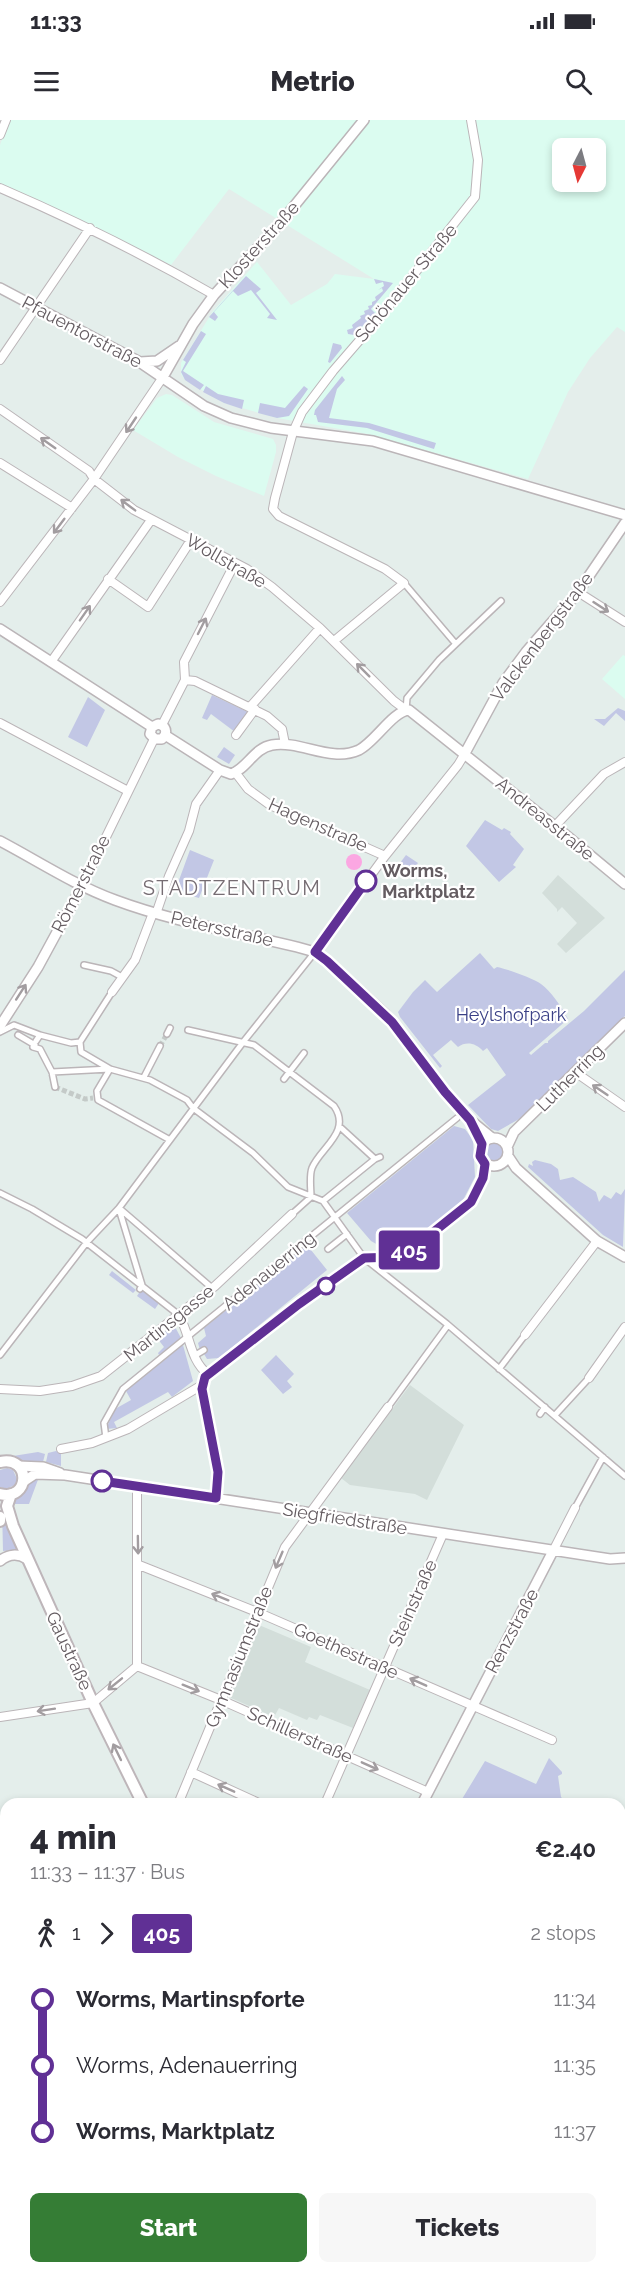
<!DOCTYPE html>
<meta charset="utf-8">
<style>
:root{--surface:#fff;--page:#f7f7f7;--text:#2b2b33;--muted:#7c7c81;--accent:#357d35}
body{margin:0;font-family:Raleway,sans-serif;background:var(--page);color:var(--text);height:100vh;display:flex;flex-direction:column;font-size:22px;white-space:nowrap}
*{box-sizing:border-box;margin:0}
p{font-size:20px;color:var(--muted)}
.icon{flex:none;width:33px;height:33px;fill:none;stroke:currentColor;stroke-width:2;stroke-linecap:round;stroke-linejoin:round}
.map{position:relative;flex:1;overflow:hidden}
.sheet{position:absolute;left:0px;top:1678px;width:626px;height:476px;display:flex;flex-direction:column;background:var(--surface);border-radius:18px 18px 0 0;box-shadow:0 3px 9px #0003}
.sheet>*{flex:none}
.badge{padding:0 12px;border-radius:4px;font-size:21px;line-height:39px}
.needle{width:39px;rotate:186deg}
.controls{position:absolute;left:552px;top:18px;display:grid;gap:12px}
.controls a{display:grid;place-items:center;width:54px;height:54px;border-radius:9px;background:var(--surface);box-shadow:0 3px 9px #0003;font-size:30px}
.map>.badge{position:absolute;translate:-50% -50%;box-shadow:0 0 0 3px #fff}
.legs{display:flex;align-items:center;gap:9px;height:66px;padding:0 30px;font-size:20px}
.legs p{margin-inline-start:auto}
.head{display:flex;align-items:center;justify-content:space-between;height:102px;padding:0 30px}
h1{font-size:33px;font-weight:800;line-height:45px}
.cta{display:flex;gap:12px;margin-top:auto;padding:12px 30px}
.cta a{flex:1;height:69px;border-radius:9px;background:var(--accent);color:#fff;font-size:24px;font-weight:800;line-height:69px;text-align:center}
.cta a+a{background:var(--page);color:var(--text)}
ul{padding:0 30px;list-style:none}
li{display:flex;align-items:center;gap:21px;height:66px;font-size:22px}
li i{display:grid;place-items:center;width:9px;height:100%;margin:0 8px;background:currentColor}
li i::after{content:'';width:15px;height:15px;margin:-8px;border:4px solid;border-radius:50%;background:var(--surface)}
li p{margin-inline-start:auto}
li:first-child i{background:linear-gradient(#0000 50%,currentColor 0)}
li:last-child i{background:linear-gradient(currentColor 50%,#0000 0)}
.status{display:flex;justify-content:space-between;align-items:center;height:42px;padding:0 30px;background:var(--surface);direction:ltr}
.status svg{height:16px;fill:currentColor}
header{display:flex;justify-content:space-between;align-items:center;height:78px;padding:0 30px;background:var(--surface);font-size:27px;font-weight:800}
.map>svg:first-child{display:block}
</style>
<div class="status"><b>11:33</b><svg viewBox="0 0 49 12"><path d="M0 12V9h3v3zM5 12V6h3v6zM10 12V3h3v9zM15 12V0h3v12zM26 1h20v11H26zM47 4h2v5h-2z"/></svg></div>
<header><svg class="icon" aria-label="menu" viewBox="0 0 24 24"><path d="M4 6h16M4 12h16M4 18h16"/></svg>Metrio<svg class="icon" aria-label="search" viewBox="0 0 24 24"><circle cx="10" cy="10" r="6"/><path d="M15 15l6 6"/></svg></header>
<div class="map">
<svg width="625" height="2153" viewBox="0 0 625 2153">
<rect width="100%" height="100%" fill="#e4eeeb"/>
<path fill="#dbfcf0" fill-rule="evenodd" d="M9,0H625V212L617,207L590,238L568,272L528,359L368,314L277,298L224,283L185,260L181,254V243L213,191L257,142L291,185L327,164L335,154L374,159L229,69L171,145L0,63V25ZM562,28H596V62H562Z
M166,274L172,275L214,302L273,319L276,325V332L264,376L216,356L178,337L133,310L157,278Z
M623,535L625,536V579L602,559Z
M268,2148H394V2153H277L268,2152Z"/>
<path fill="#d3deda" d="M558,755L605,798L566,833L557,824L577,803L562,787L557,792V789L542,773Z
M410,1265L464,1305L427,1380L415,1374L350,1365L341,1358Z
M259,1505L311,1527L305,1542L370,1570L353,1608L320,1595L317,1600L309,1597L307,1600L279,1588L274,1597L229,1577Z"/>
<path fill="#c2c7e5" d="M246,156L261,169L256,173L277,200L267,198L270,194L251,170L238,176L233,171L214,192L218,197L215,201L209,197Z
M374,159L393,163L371,189L375,193L354,215L348,214L347,210L353,208L352,205L361,198L360,196L365,194L364,191L369,189L368,186L372,185V182L376,180L375,177L383,171L382,168L378,170L384,166L383,162L376,164Z
M201,211L206,214L183,251L204,265L200,270L185,260L181,252L186,242L183,240Z
M333,223L341,225L342,228L330,243L328,242Z
M342,256L345,260L337,269L329,298L369,303L436,323L434,329L367,308L318,302L316,295H314L315,290Z
M206,266L218,274L244,280L242,289L224,283L203,272Z
M304,266L308,269L289,296L277,298L258,293L260,283L285,288Z
M212,575L248,592L235,612L211,594L207,600L202,598Z
M88,577L105,590L87,627L68,617Z
M618,588L625,591V601L616,593L604,606L594,599H605Z
M224,627L235,635L229,644L217,637Z
M485,700L502,710L504,708L511,712L510,714L524,729L513,745L516,747L499,762L466,726Z
M190,730L214,740L199,778L175,771Z
M406,735L418,743L412,751L400,743Z
M480,833L494,849L497,847C507,849 533,858 541,864C551,871 563,889 568,899L529,933L531,935L545,923H548V921L584,891L625,850V896L521,998L498,1011L491,1009L468,985L506,955L487,928L483,931C476,923 466,921 458,927L451,920L433,935L442,946L440,948L400,897L398,892L413,872L425,860L437,872Z
M454,1006L465,1009L473,1020L475,1057L462,1082L424,1112L404,1126L395,1129H385L371,1121L347,1093Z
M484 1032a10 10 0 1 1 20 0a10 10 0 1 1-20 0Z
M535,1040L551,1044L558,1049L560,1060L573,1057L596,1072L599,1082L604,1075L611,1079L616,1072L621,1075L625,1069L623,1127L603,1115L528,1047L529,1044L533,1046L532,1042Z
M307,1125L327,1150L219,1238L207,1239L204,1234L207,1230L204,1227L200,1230L198,1223L206,1216L204,1208Z
M112,1151L136,1170L133,1173L109,1155Z
M141,1170L159,1183L155,1189L137,1176Z
M174,1205L181,1218L159,1235L158,1233L164,1227L157,1218Z
M183,1225L193,1261L172,1277L168,1272L114,1302L117,1308L106,1309L115,1289L131,1280L126,1271Z
M276,1235L294,1254L287,1261L292,1267L283,1274L261,1250Z
M56,1331L61,1333V1346L46,1342L48,1333Z
M38,1332L45,1334L43,1342H26L13,1336Z
M7,1348L13,1350L17,1359L15,1365L6,1369L0,1367V1350Z
M39,1357L29,1384H12C16,1371 27,1362 39,1357Z
M2,1388L18,1429L17,1430L3,1431Z
M549,1638L562,1652V1654L558,1656L561,1677L567,1684H459L485,1641L536,1664Z
M6,1868V1995L3,1869Z
M129,2148H187L177,2153H129Z
M192,2148H260L259,2151L254,2150L253,2153H183Z"/>
<path fill="#fba7e2" d="M346 742a8 8 0 1 1 16 0a8 8 0 1 1-16 0Z"/>
<g fill="none" stroke-linecap="round" stroke-linejoin="round">
<path stroke="#c4cac8" stroke-width="5" stroke-dasharray="5 2.5" stroke-linecap="butt" d="M160,926L167,914
M55,967L85,979L93,978"/>
<g stroke="#bbb5b8" stroke-width="8">
<path id="pedestrian" d="M404,463L455,523
M406,590L407,578L439,540L501,481
M84,845L111,851L122,857
M188,910L254,925L334,986C352,1012 320,1028 312,1048C309,1056 311,1069 311,1077
M0,912L14,905L40,915
M167,914L170,908
M18,915L35,925
M36,921L40,915L71,923L80,922
M80,922L81,932L110,949L150,960L187,980L193,988L253,1033L288,1067L323,1081L364,1138L447,1204L625,1356
M80,922L112,872
M33,927L40,929L52,952L55,967
M110,949L97,971L98,980L170,1020
M52,952L110,949
M144,957L160,926
M284,959L304,933
M339,1006L375,1039
M0,1073L32,1089L82,1119L179,1195
M323,1081L375,1039L380,1037
M119,1088L212,1168
M119,1089L142,1165L140,1169
M292,1094L311,1077
M328,1129L347,1114
M0,1235L87,1122L119,1088L244,921L315,832
M194,1236L204,1230
M499,1249L525,1215
M388,1287L448,1205
M540,1294L545,1287
M555,1295L589,1258
M106,1318L104,1303L123,1269L457,998
M575,1388L603,1337"/>
</g>
<g stroke="#bbb5b8" stroke-width="10">
<path id="minor" d="M0,15L6,0
M0,68C74,100 145,135 214,175
M0,240L90,108
M0,289L89,351L94,359L134,390L247,449L272,467L320,508L394,581L406,590
M0,343L72,388
M108,459L148,487L191,420
M578,472L625,502
M0,482L94,359L163,257
M334,521L404,463L385,449L279,396L273,389L275,378L293,312L302,292L333,251L384,192L475,77L478,40L471,0
M51,542L151,400
M185,560L195,561L267,596L282,609L285,624
M250,587L320,508
M0,603L128,671
M162,605L185,560L184,542L235,443
M236,615L255,589
M235,652L248,669L270,685L385,736
M555,706L604,654L625,642
M82,766L154,619
M156,794L169,756L189,711L196,684L220,650
M315,832L385,736L458,645L464,635
M112,872L135,840L153,793
M575,952L625,987
M179,1195C190,1214 190,1241 208,1254
M525,1215L597,1121
M589,1258L625,1207
M0,1269L40,1271L72,1266L101,1256L215,1166L292,1094
M61,1329L92,1323L128,1309L202,1265
M137,1366V1546
M553,1431L575,1388
M139,1445L257,1492L552,1620
M137,1546L221,1580L428,1672
M0,1597L93,1583L137,1546
M191,1652L261,1684
M178,1684L285,1427L388,1287
M325,1684L443,1414
M0,1860L6,1861
M60,2148V2153
M263,2153V2148"/>
</g>
<g stroke="#bbb5b8" stroke-width="12">
<path id="tertiary" d="M0,168L138,241L204,286L231,298L271,308L373,321L625,395
M140,242L157,241L179,226
M163,257L193,204L214,175L282,101L364,0
M0,509L152,607
M152,607L150,614L155,619H162L165,615
M152,607L158,604C164,605 167,609 165,615
M165,615L220,650L231,654C247,649 254,628 272,625C301,620 330,643 359,630C375,622 393,591 409,590L567,716L625,764
M464,635L503,563L526,532L578,472L625,403
M0,721C38,741 74,765 115,780C174,802 236,812 297,827L315,832L326,840L385,894L445,972L470,1000L492,1018
M0,906L38,847L82,766
M480 1032a14 14 0 1 1 28 0a14 14 0 1 1-28 0Z
M507,1027L514,1012L625,903
M508,1036L516,1048L597,1121L625,1137
M18,1346L43,1347L60,1353
M23,1362L35,1354L65,1355L610,1439L625,1438
M216,1378L218,1352L202,1269L205,1257L299,1184L364,1138L396,1137L416,1126L471,1082L483,1058L485,1044
M0,1441C8,1434 18,1433 27,1439
M422,1684L553,1431
M0,1734L6,1733"/>
</g>
<g stroke="#beb6ba" stroke-width="14">
<path id="secondary" d="M0,1342C32,1335 30,1382 0,1374
M11,1374L7,1386L13,1406L93,1583L143,1684
M0,1397V1401
M0,2006L6,2007
M413,2148L415,2153"/>
</g>
<use href="#pedestrian" stroke="#fff" stroke-width="5"/>
<use href="#minor" stroke="#fff" stroke-width="8"/>
<use href="#tertiary" stroke="#fff" stroke-width="9"/>
<use href="#secondary" stroke="#fff" stroke-width="10"/>
<path stroke="#a5a2a4" stroke-width="2" stroke-dasharray="1.5 8" stroke-linecap="butt" d="M620,1722L625,1696
M620,1740L625,1723
M620,1776L625,1759
M620,1794L625,1777
M476,2153L477,2148
M497,2153L498,2148"/>
</g>
<defs><path id="oneway-shaft" d="M-6 0H5M1.5-3L5.5 0L1.5 3" fill="none" stroke-width="1.6" stroke-linecap="round" stroke-linejoin="round" transform="scale(1.5)"/></defs>
<g stroke="#a29da0">
<use href="#oneway-shaft" transform="translate(131 305) rotate(124)"/>
<use href="#oneway-shaft" transform="translate(48 323) rotate(-145)"/>
<use href="#oneway-shaft" transform="translate(128 385) rotate(-143)"/>
<use href="#oneway-shaft" transform="translate(59 406) rotate(127)"/>
<use href="#oneway-shaft" transform="translate(601 487) rotate(33)"/>
<use href="#oneway-shaft" transform="translate(85 493) rotate(-55)"/>
<use href="#oneway-shaft" transform="translate(202 506) rotate(-63)"/>
<use href="#oneway-shaft" transform="translate(363 550) rotate(-135)"/>
<use href="#oneway-shaft" transform="translate(21 872) rotate(-57)"/>
<use href="#oneway-shaft" transform="translate(600 970) rotate(-146)"/>
<use href="#oneway-shaft" transform="translate(138 1425) rotate(89)"/>
<use href="#oneway-shaft" transform="translate(279 1440) rotate(113)"/>
<use href="#oneway-shaft" transform="translate(220 1477) rotate(-158)"/>
<use href="#oneway-shaft" transform="translate(418 1562) rotate(-156)"/>
<use href="#oneway-shaft" transform="translate(115 1564) rotate(141)"/>
<use href="#oneway-shaft" transform="translate(191 1568) rotate(22)"/>
<use href="#oneway-shaft" transform="translate(46 1590) rotate(171)"/>
<use href="#oneway-shaft" transform="translate(117 1632) rotate(-116)"/>
<use href="#oneway-shaft" transform="translate(370 1646) rotate(24)"/>
<use href="#oneway-shaft" transform="translate(226 1668) rotate(-156)"/>
</g>
<g fill="none" stroke-linecap="round" stroke-linejoin="round">
<g stroke="#fff" stroke-width="14">
<path id="line-1" d="M102,1361L216,1378L218,1352L202,1269L205,1257L299,1184L364,1138L396,1137L416,1126L471,1082L483,1058L485,1044L480,1036L482,1024L470,1000L445,972L392,902L327,841L315,832L366,761"/>
</g>
<use href="#line-1" stroke="#603095" stroke-width="9"/>
</g>
<g fill="#fff" stroke="#603095" stroke-width="3">
<circle cx="366" cy="761" r="10"/>
<circle cx="326" cy="1166" r="8"/>
<circle cx="102" cy="1361" r="10"/>
</g>
<g text-anchor="middle" stroke-width="4.5" stroke-linejoin="round" paint-order="stroke">
<g font-size="18" fill="#645c61" stroke="#fff">
<text transform="translate(259 125) rotate(-48)" y="6">Klosterstraße</text>
<text transform="translate(406 163) rotate(-50)" y="6">Schönauer Straße</text>
<text transform="translate(82 212) rotate(28)" y="6">Pfauentorstraße</text>
<text transform="translate(226 441) rotate(30)" y="6">Wollstraße</text>
<text transform="translate(542 517) rotate(-53)" y="6">Valckenbergstraße</text>
<text transform="translate(545 699) rotate(39)" y="6">Andreasstraße</text>
<text transform="translate(318 705) rotate(24)" y="6">Hagenstraße</text>
<text transform="translate(81 764) rotate(-63)" y="6">Römerstraße</text>
<text transform="translate(222 809) rotate(13)" y="6">Petersstraße</text>
<text transform="translate(570 958) rotate(-45)" y="6">Lutherring</text>
<text transform="translate(269 1151) rotate(-39)" y="6">Adenauerring</text>
<text transform="translate(169 1203) rotate(-39)" y="6">Martinsgasse</text>
<text transform="translate(345 1399) rotate(9)" y="6">Siegfriedstraße</text>
<text transform="translate(413 1483) rotate(-66)" y="6">Steinstraße</text>
<text transform="translate(512 1511) rotate(-62)" y="6">Renzstraße</text>
<text transform="translate(69 1531) rotate(65)" y="6">Gaustraße</text>
<text transform="translate(346 1531) rotate(24)" y="6">Goethestraße</text>
<text transform="translate(239 1537) rotate(-68)" y="6">Gymnasiumstraße</text>
<text transform="translate(300 1615) rotate(24)" y="6">Schillerstraße</text>
</g>
<g font-size="18" font-weight="bold" fill="#645c61" stroke="#fff" text-anchor="start">
<text x="382" y="757">Worms,<tspan x="382" dy="21">Marktplatz</tspan></text>
</g>
<g font-size="18" fill="#3a4086" stroke="#fff">
<text x="511" y="901">Heylshofpark</text>
</g>
<g font-size="20" letter-spacing="1.5" fill="#766d73" stroke="#fff">
<text x="232" y="775">STADTZENTRUM</text>
</g>
</g>
</svg>
<div class="controls">
<a><svg class="needle" viewBox="-14 -14 28 28"><path d="M0-13l5 13h-10z" fill="#e53935"/><path d="M0 13l5-13h-10z" fill="#7c7c81"/></svg></a>
</div>
<b class="badge" style="left:409px;top:1130px;background:#603095;color:#fff">405</b>
<section class="sheet">
<div class="head"><div><h1>4 min</h1><p>11:33 – 11:37 · Bus</p></div><b>€2.40</b></div>
<div class="legs"><svg class="icon" aria-label="walk" viewBox="0 0 24 24"><circle cx="13" cy="4" r="2"/><path d="M13 8l-2 6 4 7M11 14l-3 7M7 12l3-4h3l4 4"/></svg>1<svg class="icon" aria-label="forward" viewBox="0 0 24 24"><path d="M9 5l7 7-7 7"/></svg><b class="badge" style="background:#603095;color:#fff">405</b><p>2 stops</p></div>
<ul>
<li><i style="color:#603095"></i><b>Worms, Martinspforte</b><p>11:34</p></li>
<li><i style="color:#603095"></i><span>Worms, Adenauerring</span><p>11:35</p></li>
<li><i style="color:#603095"></i><b>Worms, Marktplatz</b><p>11:37</p></li>
</ul>
<div class="cta"><a>Start</a><a>Tickets</a></div>
</section>
</div>
